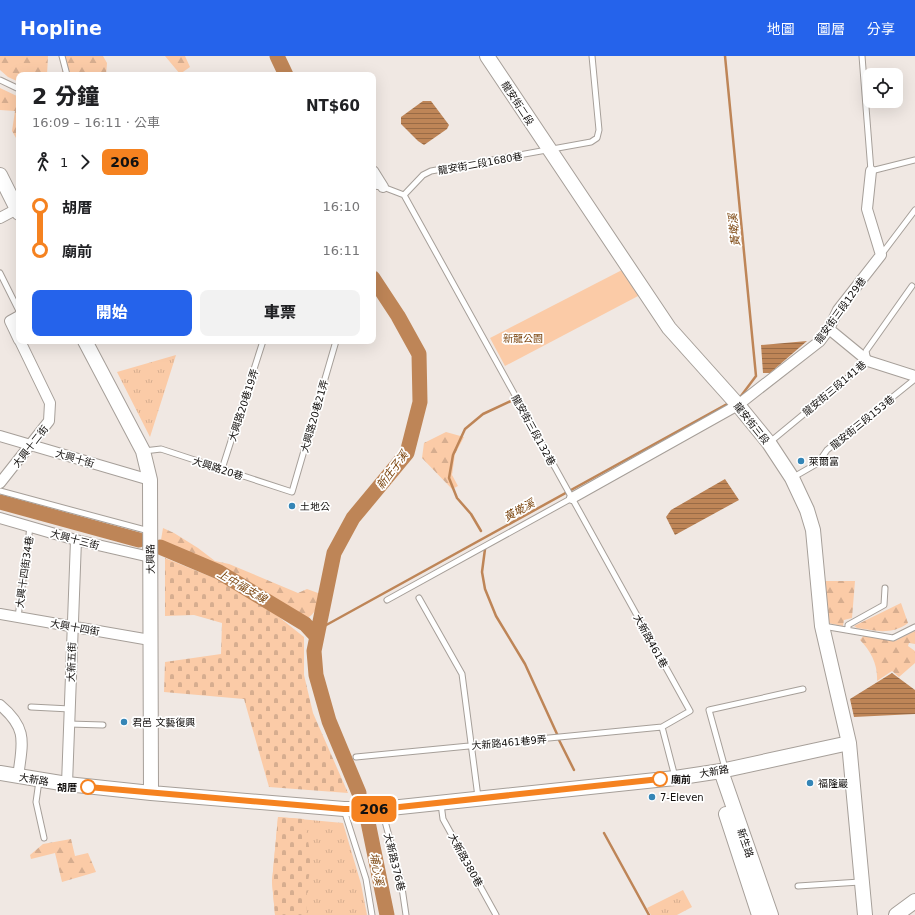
<!DOCTYPE html>
<html lang="zh-TW">
<meta charset="utf-8">
<style>
:root{--surface:#fff;--page:#f2f2f2;--text:#202124;--muted:#757577;--accent:#2563eb}
body{margin:0;font-family:"DejaVu Sans","Noto Sans TC",sans-serif;background:var(--page);color:var(--text);height:100vh;display:flex;flex-direction:column;font-size:15px;white-space:nowrap}
*{box-sizing:border-box;margin:0}
p{font-size:13px;color:var(--muted)}
.icon{flex:none;width:22px;height:22px;fill:none;stroke:currentColor;stroke-width:2;stroke-linecap:round;stroke-linejoin:round}
.map{position:relative;flex:1;overflow:hidden}
.panel{position:absolute;left:16px;top:16px;width:360px;height:272px;display:flex;flex-direction:column;background:var(--surface);border-radius:8px;box-shadow:0 4px 16px #0002}
.panel>*{flex:none}
.badge{padding:0 8px;border-radius:6px;font-size:14px;line-height:26px}
.controls{position:absolute;left:863px;top:12px;display:grid;gap:8px}
.controls a{display:grid;place-items:center;width:40px;height:40px;border-radius:8px;background:var(--surface);box-shadow:0 4px 16px #0002;font-size:20px}
.map>.badge{position:absolute;translate:-50% -50%;box-shadow:0 0 0 2px #fff}
.legs{display:flex;align-items:center;gap:6px;height:44px;padding:0 16px;font-size:13px}
.legs p{margin-inline-start:auto}
.summary{display:flex;align-items:center;justify-content:space-between;height:68px;padding:0 16px}
h1{font-size:22px;font-weight:800;line-height:30px}
.action{display:flex;gap:8px;margin-top:auto;padding:8px 16px}
.action a{flex:1;height:46px;border-radius:8px;background:var(--accent);color:#fff;font-size:16px;font-weight:800;line-height:46px;text-align:center}
.action a+a{background:var(--page);color:var(--text)}
ul{padding:0 16px;list-style:none}
li{display:flex;align-items:center;gap:14px;height:44px;font-size:15px}
li i{display:grid;place-items:center;width:6px;height:100%;margin:0 5px;background:currentColor}
li i::after{content:'';width:10px;height:10px;margin:-5px;border:3px solid;border-radius:50%;background:var(--surface)}
li p{margin-inline-start:auto}
li:first-child i{background:linear-gradient(#0000 50%,currentColor 0)}
li:last-child i{background:linear-gradient(currentColor 50%,#0000 0)}
header{display:flex;align-items:center;gap:24px;box-sizing:border-box;height:56px;padding:0 20px;background:var(--accent);color:#fff}
header strong{font-size:19px}
nav{display:flex;gap:22px;margin-inline-start:auto;font-size:14px}
.map>svg:first-child{display:block}
</style>
<header>
<strong>Hopline</strong>
<nav><a>地圖</a><a>圖層</a><a>分享</a></nav>
</header>
<div class="map">
<svg width="915" height="859" viewBox="0 0 915 859">
<defs>
<pattern id="grass-tufts" width="24" height="20" patternUnits="userSpaceOnUse"><rect width="24" height="20" fill="#fbcba7"/><path d="M3 7l-1-3M5 7V3M7 7l1-3M15 17l-1-3M17 17v-4M19 17l1-3" fill="none" stroke="#d6ad8f"/></pattern>
<pattern id="forest-firs" width="22" height="20" patternUnits="userSpaceOnUse"><rect width="22" height="20" fill="#fbcba7"/><path d="M5 1l3.5 6h-7zM16 11l3.5 6h-7z" fill="#d6ad8f"/></pattern>
<pattern id="cemetery-stones" width="16" height="16" patternUnits="userSpaceOnUse"><rect width="16" height="16" fill="#fbcba7"/><path d="M2 7V4a2 2 0 0 1 4 0v3zM10 15v-3a2 2 0 0 1 4 0v3z" fill="#d6ad8f"/></pattern>
<pattern id="water-rules" width="6" height="5" patternUnits="userSpaceOnUse"><rect width="6" height="5" fill="#be8557"/><path d="M0 2.5h6" fill="none" stroke="#996b46"/></pattern>
</defs>
<rect width="100%" height="100%" fill="#f0e8e3"/>
<path fill="url(#grass-tufts)" d="M176,299L150,381L117,316Z
M278,761L343,767L361,828L367,859H275L272,826Z
M683,834L692,851L677,859H651L647,852Z"/>
<path fill="url(#forest-firs)" d="M0,0H48L47,19H19V26L8,21L0,14Z
M64,0H103L107,7L106,19H62Z
M165,0H185L190,11L180,18Z
M0,32L19,41V80L16,82L12,75L15,55L0,54Z
M446,376L464,381L455,398L452,419L458,430L452,433L422,402L424,387Z
M163,472L174,477L198,492L215,505L229,508L298,537L307,533L318,537C318,549 317,558 304,564C281,548 257,533 233,520C209,508 183,499 161,484Z
M824,525H855L852,562L844,564L843,570L828,567Z
M901,547L908,567C892,579 876,575 857,572L854,570Z
M915,575V588L909,587L908,590L915,595V607L899,621L892,615L877,625C878,609 871,595 860,584L864,579L895,585Z
M71,783L75,800L88,797L96,816L62,826L55,797L31,803L30,799L43,788Z"/>
<path fill="url(#cemetery-stones)" d="M165,502L226,527L270,554L304,581V619L313,657L348,737L269,731L244,643L164,636L165,606L221,598L222,567L194,559L165,560Z
M278,761L304,763L312,807L307,829L306,859H275L272,826Z"/>
<path fill="#fbcba7" d="M622,214L640,239L505,310L490,282Z"/>
<path fill="url(#water-rules)" d="M423,45H431L449,69L447,73L424,89L418,85L401,68V61Z
M807,285L770,317H763L761,289Z
M725,423L739,444L675,479L666,461L671,454Z
M892,617L915,634V658L854,661L850,643Z"/>
<g fill="none" stroke-linecap="round" stroke-linejoin="round">
<path stroke="#be8557" stroke-width="2.5" d="M725,0L756,320L741,340
M481,475L471,458L457,442L449,422L453,399L465,373L483,358L513,344
M485,493L482,516L485,533L496,560L525,608L557,678
M319,573L727,348
M559,684L574,714
M604,777L649,859"/>
<path stroke="#be8557" stroke-width="15" d="M277,0L286,19
M0,446L139,484
M160,491L219,516L305,568L317,581
M359,737L329,665L316,619L314,595L334,497L353,462L407,397L420,346L419,298L398,260L373,222
M368,766L387,859"/>
<g stroke="#a69f99" stroke-width="7">
<path id="lane" d="M62,0L67,19
M862,0L871,115L915,104
M0,24L19,33
M373,130L383,131L404,139L423,119L431,115L591,86L597,82L599,74L592,0
M881,199L915,154
M0,217L19,255
M770,386L868,305L866,295L912,230
M144,395L161,393L292,436L336,285
M222,413L263,285
M792,422L818,407L827,394L915,323
M0,435L149,475
M419,542L462,618L478,741
M387,544L572,442
M18,561L30,471
M823,570L893,582L915,571
M848,574V569L884,549L885,532
M31,651L70,653
M69,668L103,669
M662,671L675,721
M356,701L662,671L690,655L404,139
M725,712L709,654L803,633
M39,725L36,746L44,782
M441,748L443,763L496,859
M344,754L366,823L372,859
M382,754L401,825L406,859
M798,830L860,826"/>
</g>
<g stroke="#a69f99" stroke-width="12">
<path id="street" d="M373,115L383,131
M0,162L17,153
M19,260L10,265L19,284
M829,273L868,305L915,320
M0,380L150,424
M0,427L49,365L50,347L20,285
M572,442L738,349L820,285L829,273L838,254L881,199L867,153L871,115
M0,462L76,484L150,501
M0,558L150,584
M0,649C29,673 22,688 18,721
M67,728L76,484"/>
</g>
<g stroke="#a69f99" stroke-width="16">
<path id="secondary" d="M487,0L669,272L738,349L769,387L792,422L807,454L813,474L822,570L849,687L865,859
M0,119L19,157
M85,285L143,395L150,424L151,737
M721,715L771,859
M0,717L67,728L151,737L344,753H381L675,722L721,715L849,687
M726,758L759,859
M896,859L915,845"/>
</g>
<use href="#lane" stroke="#fff" stroke-width="5"/>
<use href="#street" stroke="#fff" stroke-width="10"/>
<use href="#secondary" stroke="#fff" stroke-width="14"/>
</g>
<g fill="none" stroke-linecap="round" stroke-linejoin="round">
<g stroke="#fff" stroke-width="9">
<path id="line-1" d="M88,731L344,753H381L660,723"/>
</g>
<use href="#line-1" stroke="#f58220" stroke-width="6"/>
</g>
<g fill="#3485b6" stroke="#fff" stroke-width="1.5">
<circle cx="801" cy="405" r="4"/>
<circle cx="292" cy="450" r="4"/>
<circle cx="124" cy="666" r="4"/>
<circle cx="810" cy="727" r="4"/>
<circle cx="652" cy="741" r="4"/>
</g>
<g fill="#fff" stroke="#f58220" stroke-width="2">
<circle cx="660" cy="723" r="7"/>
<circle cx="88" cy="731" r="7"/>
</g>
<g text-anchor="middle" stroke-width="3.5" stroke-linejoin="round" paint-order="stroke">
<g font-size="10" fill="#110e0c" stroke="#fff">
<text transform="translate(518 47) rotate(57)" y="4">龍安街二段</text>
<text transform="translate(480 107) rotate(-10)" y="4">龍安街二段1680巷</text>
<text transform="translate(840 254) rotate(-54)" y="4">龍安街三段129巷</text>
<text transform="translate(834 332) rotate(-40)" y="4">龍安街三段141巷</text>
<text transform="translate(243 349) rotate(-72)" y="4">大興路20巷19弄</text>
<text transform="translate(314 360) rotate(-74)" y="4">大興路20巷21弄</text>
<text transform="translate(862 366) rotate(-39)" y="4">龍安街三段153巷</text>
<text transform="translate(752 367) rotate(51)" y="4">龍安街三段</text>
<text transform="translate(534 374) rotate(61)" y="4">龍安街三段132巷</text>
<text transform="translate(30 390) rotate(-52)" y="4">大興十二街</text>
<text transform="translate(75 402) rotate(16)" y="4">大興十街</text>
<text transform="translate(218 412) rotate(18)" y="4">大興路20巷</text>
<text transform="translate(75 483) rotate(15)" y="4">大興十三街</text>
<text transform="translate(150 503) rotate(-91)" y="4">大興路</text>
<text transform="translate(24 516) rotate(-82)" y="4">大興十四街34巷</text>
<text transform="translate(75 571) rotate(10)" y="4">大興十四街</text>
<text transform="translate(651 585) rotate(61)" y="4">大新路461巷</text>
<text transform="translate(71 606) rotate(-88)" y="4">大新五街</text>
<text transform="translate(509 686) rotate(-5)" y="4">大新路461巷9弄</text>
<text transform="translate(714 715) rotate(-10)" y="4">大新路</text>
<text transform="translate(34 723) rotate(9)" y="4">大新路</text>
<text transform="translate(746 787) rotate(71)" y="4">新生路</text>
<text transform="translate(466 804) rotate(61)" y="4">大新路380巷</text>
<text transform="translate(395 806) rotate(76)" y="4">大新路376巷</text>
</g>
<g font-size="10" fill="#7b440d" stroke="#fff">
<text x="523" y="286">新龍公園</text>
</g>
<g font-size="10" fill="#110e0c" stroke="#fff" text-anchor="start">
<text x="809" y="409">萊爾富</text>
<text x="300" y="454">土地公</text>
<text x="132" y="670">君邑 文藝復興</text>
<text x="818" y="731">福隆巖</text>
<text x="660" y="745">7-Eleven</text>
</g>
<g font-size="10" font-weight="bold" fill="#110e0c" stroke="#fff" text-anchor="start">
<text x="671" y="727">廟前</text>
<text x="77" y="735" text-anchor="end">胡厝</text>
</g>
<g font-size="11" font-style="italic" fill="#7b440d" stroke="#fff">
<text transform="translate(734 174) rotate(-96)" y="4">黃墘溪</text>
<text transform="translate(392 414) rotate(-53)" y="4">新庄子溪</text>
<text transform="translate(519 454) rotate(-29)" y="4">黃墘溪</text>
<text transform="translate(242 530) rotate(30)" y="4">上中福支線</text>
<text transform="translate(377 813) rotate(79)" y="4">埔心溪</text>
</g>
</g>
</svg>
<div class="controls">
<a><svg class="icon" aria-label="locate" viewBox="0 0 24 24"><circle cx="12" cy="12" r="6"/><path d="M12 2v4M12 18v4M2 12h4M18 12h4"/></svg></a>
</div>
<b class="badge" style="left:374px;top:753px;background:#f58220;color:#111">206</b>
<section class="panel">
<div class="summary"><div><h1>2 分鐘</h1><p>16:09 – 16:11 · 公車</p></div><b>NT$60</b></div>
<div class="legs"><svg class="icon" aria-label="walk" viewBox="0 0 24 24"><circle cx="13" cy="4" r="2"/><path d="M13 8l-2 6 4 7M11 14l-3 7M7 12l3-4h3l4 4"/></svg>1<svg class="icon" aria-label="forward" viewBox="0 0 24 24"><path d="M9 5l7 7-7 7"/></svg><b class="badge" style="background:#f58220;color:#111">206</b></div>
<ul>
<li><i style="color:#f58220"></i><b>胡厝</b><p>16:10</p></li>
<li><i style="color:#f58220"></i><b>廟前</b><p>16:11</p></li>
</ul>
<div class="action"><a>開始</a><a>車票</a></div>
</section>
</div>
